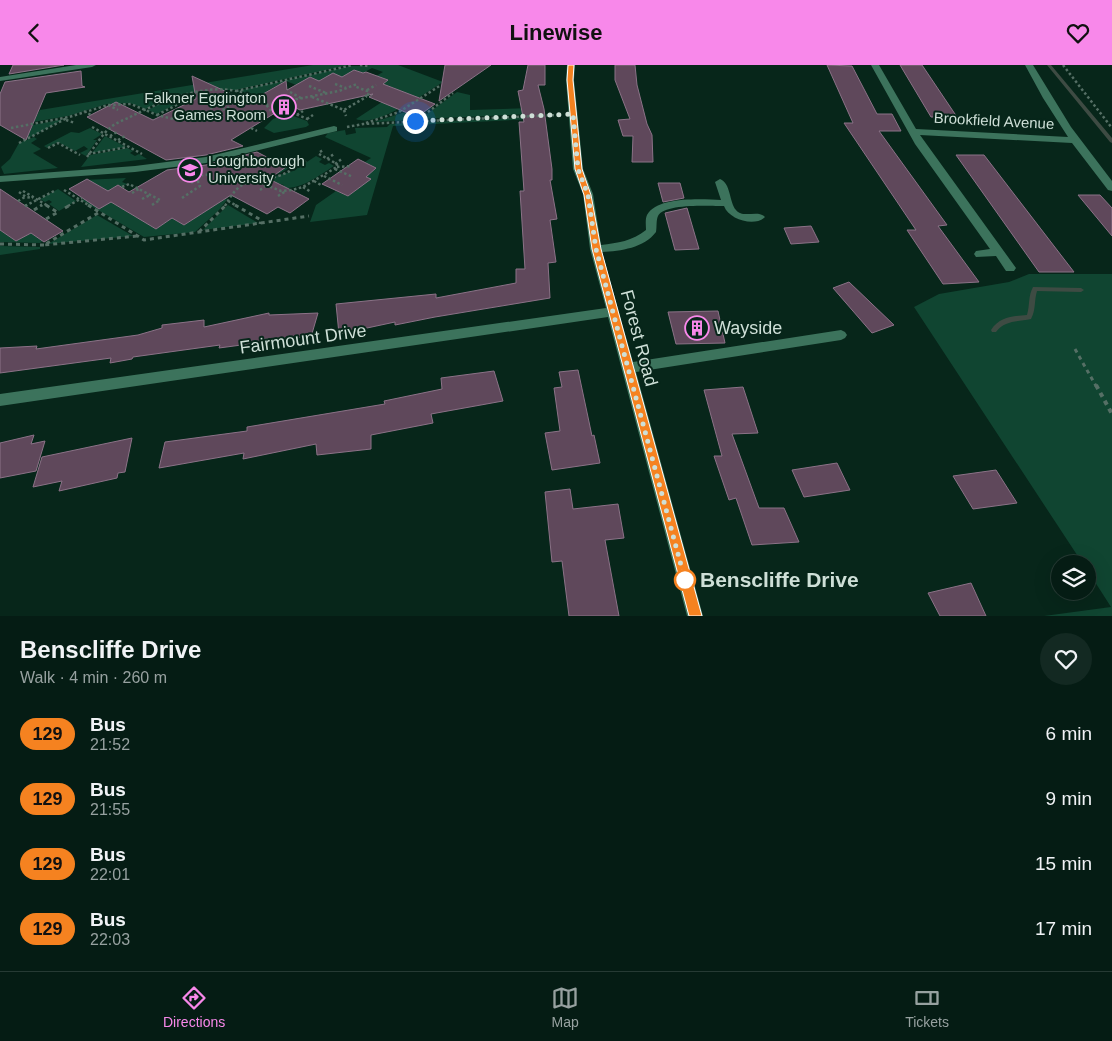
<!DOCTYPE html>
<meta charset="utf-8">
<style>
:root{--surface:#051c14;--page:#132922;--text:#f1f3f6;--muted:#97a1a0;--line:#263a34;--accent:#f888ea}
body{margin:0;font-family:Helvetica,sans-serif;background:var(--page);color:var(--text);height:100vh;display:flex;flex-direction:column;font-size:19px;white-space:nowrap}
*{box-sizing:border-box;margin:0}
p{font-size:16px;color:var(--muted)}
.icon{flex:none;width:28px;height:28px;fill:none;stroke:currentColor;stroke-width:2;stroke-linecap:round;stroke-linejoin:round}
.map{position:relative;height:551px;overflow:hidden}
.drawer{display:flex;flex-direction:column;background:var(--surface);flex:1}
.drawer>*{flex:none}
.badge{padding:0 10px;border-radius:16px;font-size:18px;line-height:32px}
.buttons{position:absolute;left:1051px;top:490px;display:grid;gap:10px}
.buttons a{display:grid;place-items:center;width:45px;height:45px;border-radius:50%;background:var(--surface);box-shadow:0 5px 20px #0002,0 0 0 1px var(--line);font-size:25px}
.you{position:absolute;width:25px;height:25px;margin:-12px;border:4px solid #fff;border-radius:50%;background:#1a73e8;box-shadow:0 0 0 8px #1a73e833}
.map>.badge{position:absolute;translate:-50% -50%;box-shadow:0 0 0 2px #fff}
.round{display:grid;place-items:center;flex:none;width:52px;height:52px;border-radius:26px;background:var(--page)}
.summary{display:flex;align-items:center;justify-content:space-between;height:85px;padding:0 20px}
h1{font-size:24px;font-weight:600;line-height:38px}
ul{padding:0;list-style:none}
li{display:flex;align-items:center;gap:15px;height:65px;padding:0 20px}
li div{flex:1}
li b{display:block;font-size:19px}
li em{font-style:normal}
li .badge{min-width:55px;font-weight:700;text-align:center}
header{display:flex;justify-content:space-between;align-items:center;height:65px;padding:0 20px;background:var(--accent);color:#111;font-size:22px;font-weight:600}
.tabs{display:flex;justify-content:space-around;align-items:center;height:70px;border-top:1px solid var(--line);background:var(--surface);font-size:14px;color:var(--muted)}
.tabs a{display:grid;justify-items:center;gap:2px}
.tabs .selected{color:var(--accent)}
.map>svg:first-child{display:block}
</style>
<header><svg class="icon" aria-label="back" viewBox="0 0 24 24"><path d="M15 5l-7 7 7 7"/></svg>Linewise<svg class="icon" aria-label="heart" viewBox="0 0 24 24"><path d="M12 20l-8-8c-3-5 5-10 8-4 3-6 11-1 8 4z"/></svg></header>
<div class="map">
<svg width="1112" height="551" viewBox="0 0 1112 551">
<rect width="100%" height="100%" fill="#07261a"/>
<path fill="#104531" d="M313,0H349L236,25H202L160,36L146,44L130,38L107,39L68,51L33,57L40,45Z
M364,0H398L443,17C425,28 377,63 356,54L391,31V25L394,23L383,19L388,15L376,11L383,7L372,3L363,8L354,5L342,12L296,20L286,16L269,25L267,39L250,28L237,26L351,1H370Z
M457,27L470,30V45L532,43V49L420,54Z
M198,28L157,49L148,45L161,38Z
M405,47L417,52L415,55L374,57Z
M288,49L307,56L309,60L306,62L274,68L264,63L273,54Z
M534,52L533,54L393,61L367,150L310,157L316,140L336,126L348,131L370,114L366,112L376,103L365,97L371,93L325,72L328,68L345,65L346,70L356,68L355,63L387,62L390,59Z
M64,54L25,75L33,60Z
M90,63L102,69L93,75H97L86,91L80,88L88,84L84,81L75,86L58,77L47,83L44,81L71,67L79,68Z
M105,71L126,82L92,88Z
M34,72L37,74L31,78L41,84L33,88L58,103L4,109L1,102L10,94L19,78Z
M127,83L133,86L130,88L135,91L139,89L147,94L81,102L90,90Z
M316,91L322,94L319,97L325,100L329,98L334,101C318,111 301,125 281,123L284,120L277,118L274,121L262,115L293,106Z
M299,93L304,95L280,108L247,115L235,122L228,130L226,136L219,145L195,167L144,172L81,135L84,134L90,138L101,131L156,164L172,153L184,160L203,148L197,145L214,136L209,134L225,125L219,122C231,115 241,110 253,102L265,108L277,101L282,103Z
M126,113L122,117L127,119L122,122L118,120L105,128L103,123L94,118L91,119L84,115Z
M58,124L76,136L59,146L49,139L52,137L49,135L45,137L40,134Z
M228,140L258,158L203,165Z
M97,150L133,171L48,179Z
M0,165L16,176L31,168L43,176L40,178L0,177Z
M0,181L40,182V184L0,190Z
M1029,209H1112V551H1044L1111,542L1088,506V499H1083L914,242L939,229L1009,217Z"/>
<g fill="none" stroke-linecap="round" stroke-linejoin="round">
<path fill="#3e4b43" fill-rule="evenodd" d="M1047,0H1051L1112,73V78L1110,77Z
M1033,222L1081,223L1084,225L1081,227L1037,226C1034,236 1036,245 1031,254C1018,257 1005,255 996,267H992L991,265C999,252 1013,251 1027,250C1030,240 1028,231 1033,222Z"/>
</g>
<path fill="#5f485b" stroke="#8b7287" d="M13,0H64L9,9Z
M445,0H491L439,36Z
M528,0H545V20H538L544,44L552,104V115H550L557,154L550,155L556,197L548,198L550,233L435,252L395,260V257L339,269L336,239L436,229V233L516,218V204H525L520,126H524L519,57H524L518,26L523,25Z
M615,0H635L637,20L647,59L652,70L653,97H632L633,71H623L618,55L630,54L615,15Z
M827,0L852,1L877,49H892L901,66H879L947,160L938,161L979,217L943,219L907,165H916L844,58H853Z
M900,0H922L957,52H931Z
M354,5L363,8L366,7L388,15L383,19L435,39L417,52L369,32L373,29L300,45L296,43L287,47L275,48L231,75L243,81L206,90L166,95L87,52L116,37L153,55L196,34L192,11L249,37L286,16L287,25L310,12L319,16L333,8L342,12Z
M81,6L82,21L85,22L46,28L26,75L0,60V29L5,17Z
M257,87L286,102L269,114L309,134L290,148L278,142L267,149L231,130L184,160L172,153L156,164L111,137L99,144L69,124L87,114L108,126L118,120L129,127L167,105L206,100Z
M956,90H984L1074,207H1039Z
M358,94L376,103L366,112L371,114L348,131L322,119Z
M658,118H680L684,133L663,137Z
M0,124L63,166L44,177L31,168L16,176L0,165Z
M1078,130H1100L1112,143V171Z
M687,143L699,184L675,185L665,148Z
M811,161L819,177L791,179L784,163Z
M849,217L894,260L872,268L833,223Z
M718,246L725,278L676,279L668,247Z
M269,248V250L318,248L311,272L264,274V277L219,283L220,280L133,292L132,294L110,298L111,293L0,308V283L37,281L36,284L138,270L162,263V260L204,255V262Z
M578,305L592,371L594,370L600,398L552,405L545,368L560,366L554,323L562,322L559,307Z
M494,306L503,336L431,349L433,358L371,370V384L317,390L316,379L243,394L244,388L159,403L165,377L247,366V362L385,339L384,336L442,324L441,313Z
M743,322L758,368L732,369L759,443H784L799,477L752,480L736,433L729,435L714,391H722L704,325Z
M34,370L31,379L45,376L36,406L0,413V378Z
M132,373L125,407L118,408L117,413L59,426L62,416L33,422L42,392Z
M837,398L850,425L804,432L792,405Z
M996,405L1017,438L973,444L953,411Z
M570,424L573,444L618,439L624,473L605,475L619,551H569L562,496L552,497L545,427Z
M971,518L986,551H940L928,528Z"/>
<g fill="none" stroke-linecap="round" stroke-linejoin="round">
<path stroke="#556f65" stroke-width="2.5" stroke-dasharray="2.5 2.5" stroke-linecap="butt" d="M360,0L368,1
M1063,0L1112,63
M335,19L346,23
M309,21L326,28
M367,25L376,20
M236,26L353,0
M290,27L301,33
M367,29L372,31
M312,32L344,45L366,32L367,26L354,21
M108,40L118,45
M266,40L339,26L357,19
M211,44L212,41
M344,45L346,51
M84,46L91,50
M218,47L229,42
M194,48L199,50
M282,49L293,48L310,55
M157,50L198,29
M297,50L303,46
M231,52L241,47
M230,53L248,52
M307,54L313,50
M66,55L75,58
M416,56L453,28
M366,58L399,47L441,20
M92,62L142,89
M347,62L363,59L557,50
M11,63L69,52L108,40L131,39L157,50L181,56
M251,63L257,66
M110,71L117,67
M118,75L125,71
M19,78L67,53
M48,83L58,78L80,90
M320,87L323,85
M88,89L128,82
M87,92C94,83 102,69 111,62C117,57 125,55 132,51C168,33 222,10 260,36C265,39 268,41 271,46
M327,94L334,89
M335,99L343,93
M337,102L352,101
M335,104L353,112
M206,109L211,113
M324,111L342,120
M256,116L281,126L292,125L303,122L337,102V99L319,89
M314,116L321,120
M191,118L197,114
M131,120L162,136
M122,122L129,119
M303,122L311,127
M64,125L90,141
M260,125L267,120
M23,126L48,141
M19,127L26,132L33,133
M132,128L139,124
M278,131L286,126
M182,133L200,121L197,114L203,110
M142,134L150,130
M18,136L25,132
M228,136L237,141
M152,140L160,135
M25,141L56,125
M40,141L44,139
M68,141L82,133
M225,141C243,108 252,121 281,110C290,107 298,100 306,96"/>
<path stroke="#556f65" stroke-width="3" stroke-dasharray="4 4" stroke-linecap="butt" d="M46,140L57,147
M88,140L144,175L309,151
M235,140L261,155L260,159
M25,141L27,140
M65,143L70,140
M34,145L42,140
M98,148L44,180L137,171
M46,154L58,147
M199,167L226,140
M0,179L44,180
M1075,284L1096,321"/>
<path stroke="#556f65" stroke-width="4" stroke-dasharray="4.5 4.5" stroke-linecap="butt" d="M1096,320L1112,349"/>
<path fill="#3c735c" fill-rule="evenodd" d="M76,0H96L92,2L0,16V12Z
M567,0H575L574,15L583,104L593,129L601,180C618,178 632,176 646,165C646,161 645,154 647,150C657,131 703,134 721,135L715,117L720,114C731,118 729,137 736,145C743,154 758,144 765,152C755,162 729,155 724,141C711,141 664,138 658,151C656,155 657,162 656,167C644,183 621,186 602,187L633,297L841,265L845,267L847,270L845,273L841,275L636,307L703,551H687L608,252L0,341V329L606,243L590,184L583,129L573,104L566,15Z
M871,0H879L916,64L1068,72L1043,33L1025,0H1033L1071,62L1112,116V126L1108,125L1072,78L920,70L1016,203L1014,206H1006L996,191L976,192L974,189L976,186L990,184L915,79Z
M334,61L337,62V66L206,98L135,107L0,117V111L135,101L206,92Z"/>
</g>
<path fill="#f58220" stroke="#fff" d="M568,0H574L573,15L582,104L591,130L601,184L702,551H689L592,184L584,130L575,104L567,15Z"/>
<g fill="none" stroke-linecap="round" stroke-linejoin="round">
<path stroke="#cedfd7" stroke-width="5" stroke-dasharray="0 9" d="M415,56L573,49L578,104L588,130L596,184L685,515"/>
</g>
<defs>
<g id="building-ring" transform="scale(1.25)"><circle r="9.5" fill="#07261a" stroke="#f888ea" stroke-width="1.5"/><path d="M-4-6H4V6H1V3H-1V6H-4ZM-2.5-4.3h1.7v1.8h-1.7ZM.8-4.3h1.7v1.8H.8ZM-2.5-1h1.7V.8h-1.7ZM.8-1h1.7V.8H.8Z" fill="#f888ea"/></g>
<g id="university-ring" transform="scale(1.25)"><circle r="9.5" fill="#07261a" stroke="#f888ea" stroke-width="1.5"/><path d="M0-5L7-2L0 1L-7-2ZM-4 1L0 2.5L4 1V4Q0 6-4 4Z" fill="#f888ea"/></g>
</defs>
<g fill-rule="evenodd">
<use href="#building-ring" x="284" y="42"/>
<use href="#university-ring" x="190" y="105"/>
<use href="#building-ring" x="697" y="263"/>
</g>
<circle fill="#fff" stroke="#f58220" stroke-width="2.5" cx="685" cy="515" r="10"/>
<g text-anchor="middle" stroke-width="4" stroke-linejoin="round" paint-order="stroke">
<g font-size="15" fill="#cedfd7" stroke="#07261a" text-anchor="end">
<text x="266" y="38">Falkner Eggington<tspan x="266" dy="17">Games Room</tspan></text>
<text x="208" y="101" text-anchor="start">Loughborough<tspan x="208" dy="17">University</tspan></text>
</g>
<g font-size="15" fill="#cedfd7" stroke="#07261a">
<text transform="translate(994 56) rotate(3)" y="5">Brookfield Avenue</text>
</g>
<g font-size="18" fill="#cedfd7" stroke="#07261a" text-anchor="start">
<text x="714" y="269">Wayside</text>
</g>
<g font-size="18" fill="#cedfd7" stroke="#07261a">
<text transform="translate(639 273) rotate(75)" y="6">Forest Road</text>
<text transform="translate(303 274) rotate(-8)" y="6">Fairmount Drive</text>
</g>
<g font-size="21" font-weight="bold" fill="#cedfd7" stroke="#07261a" text-anchor="start">
<text x="700" y="522">Benscliffe Drive</text>
</g>
</g>
</svg>
<div class="buttons">
<a><svg class="icon" aria-label="layers" viewBox="0 0 24 24"><path d="M12 4l9 5-9 5-9-5zM3 14l9 5 9-5"/></svg></a>
</div>
<div class="you" style="left:415px;top:56px"></div>
</div>
<section class="drawer">
<div class="summary"><div><h1>Benscliffe Drive</h1><p>Walk · 4 min · 260 m</p></div><a class="round"><svg class="icon" aria-label="heart" viewBox="0 0 24 24"><path d="M12 20l-8-8c-3-5 5-10 8-4 3-6 11-1 8 4z"/></svg></a></div>
<ul>
<li><span class="badge" style="background:#f58220;color:#111">129</span><div><b>Bus</b><p>21:52</p></div><em>6 min</em></li>
<li><span class="badge" style="background:#f58220;color:#111">129</span><div><b>Bus</b><p>21:55</p></div><em>9 min</em></li>
<li><span class="badge" style="background:#f58220;color:#111">129</span><div><b>Bus</b><p>22:01</p></div><em>15 min</em></li>
<li><span class="badge" style="background:#f58220;color:#111">129</span><div><b>Bus</b><p>22:03</p></div><em>17 min</em></li>
</ul>
</section>
<nav class="tabs">
<a class="selected"><svg class="icon" aria-label="directions" viewBox="0 0 24 24"><path d="M12 3l9 9-9 9-9-9zM9 14v-3h6M13 9l2 2-2 2"/></svg>Directions</a>
<a><svg class="icon" aria-label="map" viewBox="0 0 24 24"><path d="M3 6l6-2 6 2 6-2v14l-6 2-6-2-6 2zM9 4v14M15 6v14"/></svg>Map</a>
<a><svg class="icon" aria-label="tickets" viewBox="0 0 24 24"><path d="M3 7h18v10H3zM15 7v10"/></svg>Tickets</a>
</nav>
